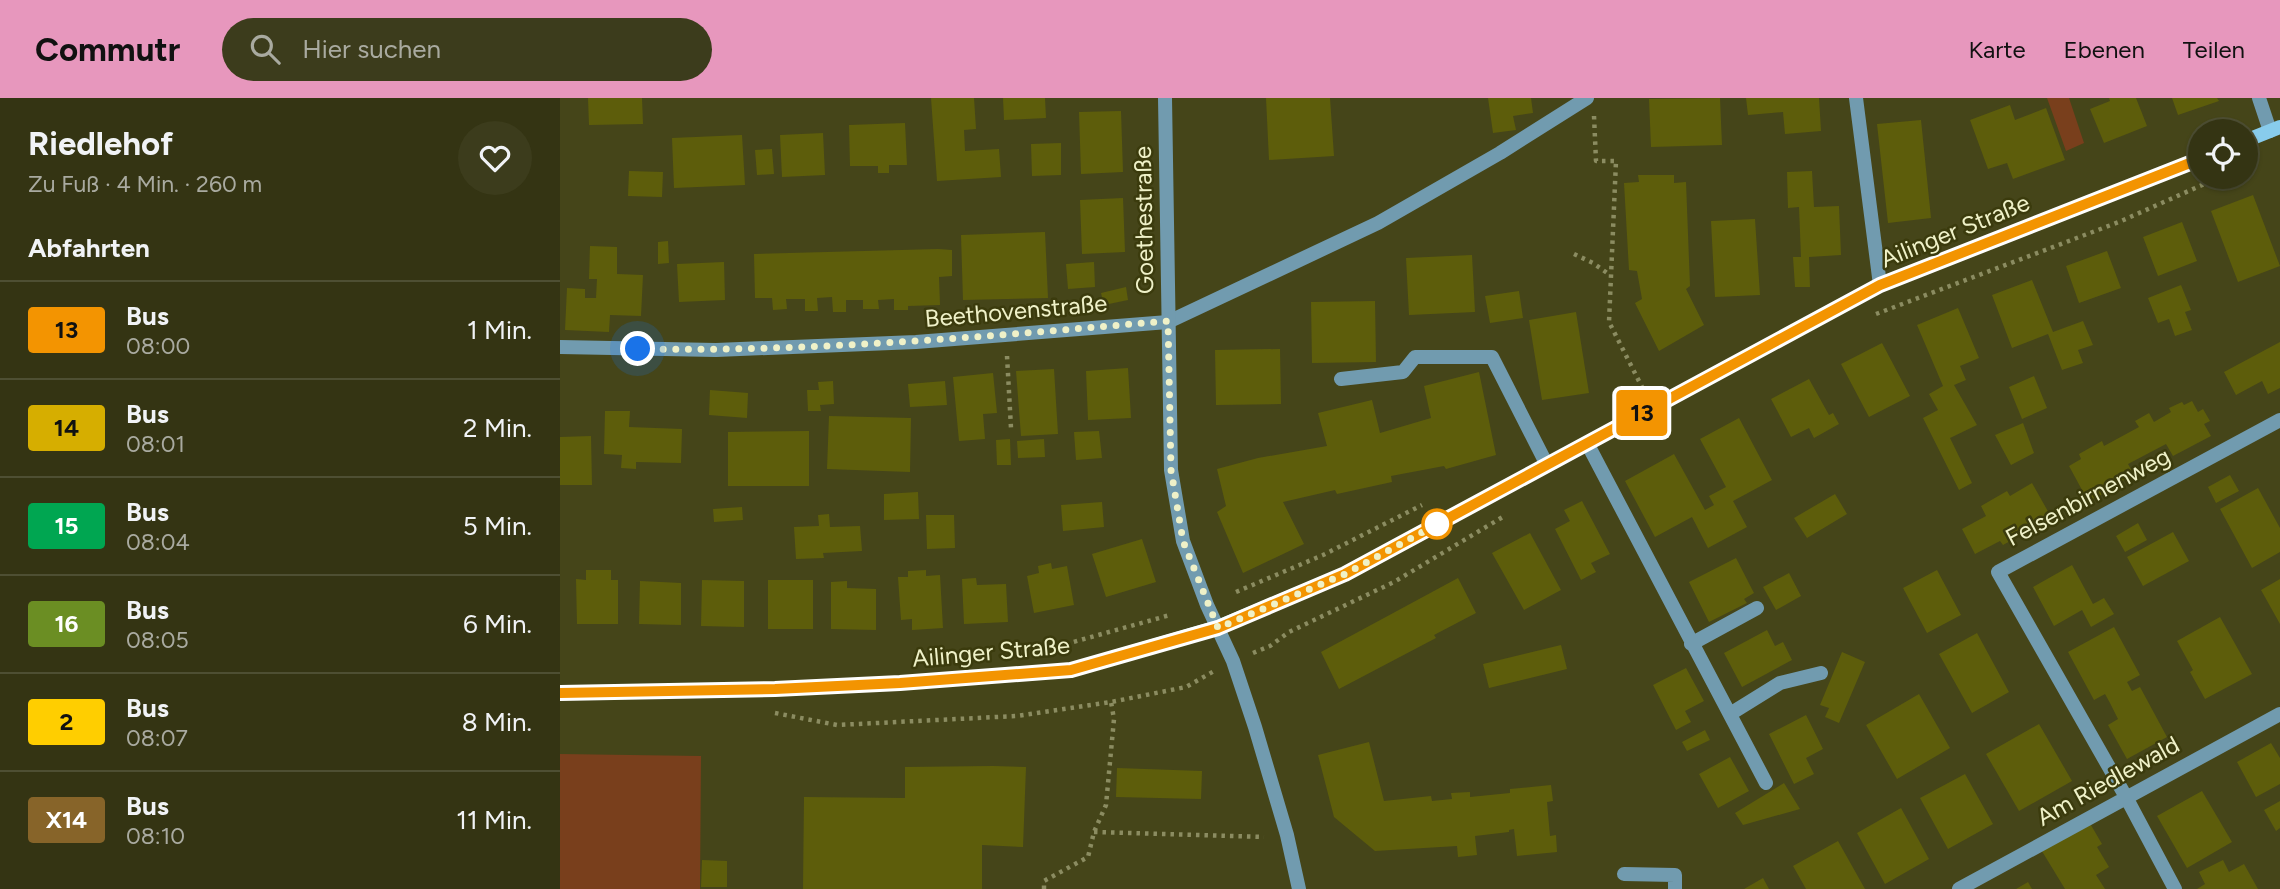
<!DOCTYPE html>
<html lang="de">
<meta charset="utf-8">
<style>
:root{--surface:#343413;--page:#3c3c1c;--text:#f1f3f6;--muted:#a9aaa0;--line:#4e4f33;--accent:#e797bd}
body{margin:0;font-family:Figtree,sans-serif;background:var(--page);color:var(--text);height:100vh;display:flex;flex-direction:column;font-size:26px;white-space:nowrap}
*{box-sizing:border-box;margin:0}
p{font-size:23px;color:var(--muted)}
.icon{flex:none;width:38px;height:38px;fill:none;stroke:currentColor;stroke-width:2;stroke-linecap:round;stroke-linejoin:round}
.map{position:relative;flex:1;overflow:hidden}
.panel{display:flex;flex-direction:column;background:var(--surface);width:560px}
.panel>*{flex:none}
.badge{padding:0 14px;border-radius:5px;font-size:24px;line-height:46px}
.buttons{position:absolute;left:1628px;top:21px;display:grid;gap:14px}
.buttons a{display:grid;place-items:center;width:70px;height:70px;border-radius:50%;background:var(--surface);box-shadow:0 2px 5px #0004,0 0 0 2px var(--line);font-size:35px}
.you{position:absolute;width:35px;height:35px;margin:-18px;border:5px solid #fff;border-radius:50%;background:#1a73e8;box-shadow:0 0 0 10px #1a73e833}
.map>.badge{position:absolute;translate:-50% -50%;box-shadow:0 0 0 4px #fff}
h2{padding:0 28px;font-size:26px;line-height:63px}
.round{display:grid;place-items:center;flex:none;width:74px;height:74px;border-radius:37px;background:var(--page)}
.head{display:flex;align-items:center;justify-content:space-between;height:119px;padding:0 28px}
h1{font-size:33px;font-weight:700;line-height:52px}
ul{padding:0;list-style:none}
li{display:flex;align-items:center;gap:21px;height:98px;padding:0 28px;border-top:2px solid var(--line)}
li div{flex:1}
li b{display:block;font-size:26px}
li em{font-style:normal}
li .badge{min-width:77px;font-weight:700;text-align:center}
header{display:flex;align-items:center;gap:42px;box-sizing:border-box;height:98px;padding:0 35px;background:var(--accent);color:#111}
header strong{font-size:33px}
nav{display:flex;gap:38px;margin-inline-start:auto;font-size:24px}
.search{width:490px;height:63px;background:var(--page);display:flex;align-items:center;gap:18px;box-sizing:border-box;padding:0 24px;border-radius:38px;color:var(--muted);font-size:26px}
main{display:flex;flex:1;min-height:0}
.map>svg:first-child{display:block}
</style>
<header>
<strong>Commutr</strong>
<div class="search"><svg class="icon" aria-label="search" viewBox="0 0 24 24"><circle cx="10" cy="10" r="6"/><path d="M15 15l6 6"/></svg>Hier suchen</div>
<nav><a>Karte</a><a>Ebenen</a><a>Teilen</a></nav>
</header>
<main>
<section class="panel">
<div class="head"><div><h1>Riedlehof</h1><p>Zu Fuß · 4 Min. · 260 m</p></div><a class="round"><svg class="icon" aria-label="heart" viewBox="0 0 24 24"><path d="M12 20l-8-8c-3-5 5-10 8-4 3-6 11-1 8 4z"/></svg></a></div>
<h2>Abfahrten</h2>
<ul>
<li><span class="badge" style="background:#f39401;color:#111">13</span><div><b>Bus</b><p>08:00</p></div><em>1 Min.</em></li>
<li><span class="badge" style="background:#d6ae00;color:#111">14</span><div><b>Bus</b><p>08:01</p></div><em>2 Min.</em></li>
<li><span class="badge" style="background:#00a651;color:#fff">15</span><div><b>Bus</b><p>08:04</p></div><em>5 Min.</em></li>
<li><span class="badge" style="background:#6b8e23;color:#fff">16</span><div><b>Bus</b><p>08:05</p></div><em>6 Min.</em></li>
<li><span class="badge" style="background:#ffce00;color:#111">2</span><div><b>Bus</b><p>08:07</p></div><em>8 Min.</em></li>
<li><span class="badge" style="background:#876429;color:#fff">X14</span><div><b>Bus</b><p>08:10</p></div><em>11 Min.</em></li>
</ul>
</section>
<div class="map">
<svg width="1720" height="791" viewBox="0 0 1720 791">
<rect width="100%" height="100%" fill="#454519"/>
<path fill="#793f1c" d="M1487,0H1509L1524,45L1506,53Z
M0,656L141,658L140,791H0Z"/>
<path fill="#5d5d0b" d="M28,0H82L83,26L29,27Z
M371,0H414L416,31L404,32L405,53L439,51L441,79L377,83Z
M443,0H485L486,20L444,22Z
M706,0H770L774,58L709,62Z
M928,0H971L973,15L953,18L956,32L933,35Z
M1160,0L1162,47L1091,49L1089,1Z
M1186,0H1259L1261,33L1225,36L1223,14L1188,17Z
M1549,0H1576L1587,28L1544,45L1530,11L1550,3Z
M1612,0H1657L1659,3L1618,17Z
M1450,7L1455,22L1486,10L1505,62L1453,81L1447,65L1428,71L1410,22Z
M561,13L563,74L521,76L519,14Z
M1361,22L1371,120L1328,125L1317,26Z
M345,25L347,67H329V75H318V68H290L289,27Z
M263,35L265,77L222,79L220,37Z
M182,37L185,87L114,90L112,40Z
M501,45V77L472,78L471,46Z
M212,51L214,76L197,77L195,52Z
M69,73L103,74L102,99L68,98Z
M1252,73L1254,109L1279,108L1281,157L1249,159L1250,189H1235L1233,159H1241L1239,109L1228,110L1227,74Z
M1078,77H1114V85L1126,84L1130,188L1126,191L1144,227L1099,253L1075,205L1082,201L1077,173L1069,172L1064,85L1079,84Z
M1693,97L1720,168L1678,184L1651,113Z
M563,100L565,154L522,156L520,102Z
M1195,121L1200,197L1155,199L1151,123Z
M1622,124L1637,163L1598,178L1583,139Z
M485,134L488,200L403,202L401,137Z
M108,143L109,165L98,166V144Z
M30,148L57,149V176L83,177L81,218L50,217L49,234L5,232L7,190L25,191V200H36L37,181H29Z
M378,151L392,152V178L379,179L380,207L348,208V212H334V201L318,202L319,211H303V202H286V214H273L272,199L257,200L258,213H245V201H226L227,211L213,212L212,200H195L194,156Z
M1547,153L1561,190L1519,205L1506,168Z
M912,157L915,214L849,217L846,160Z
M164,164L165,202L119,204L117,166Z
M534,164L535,189L508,191L506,166Z
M1472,182L1493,234L1523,223L1533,247L1518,252L1523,265L1502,272L1488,236L1452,250L1432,197Z
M1621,187L1631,212L1625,214L1632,232L1615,238L1609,221L1598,225L1588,200Z
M566,189L568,202L544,207L541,195Z
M959,193L963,220L930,225L925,198Z
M815,203L816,264L752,265L751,204Z
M1398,210L1419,260L1400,268L1406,282L1394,287L1417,327L1390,340L1412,385L1399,392L1363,320L1378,312L1369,296L1383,288L1357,227Z
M1016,214L1029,295L982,302L969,222Z
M1720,244V290L1708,296L1702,283L1676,297L1664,274Z
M1322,245L1350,298L1309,319L1281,266Z
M720,251L721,306L656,307L655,252Z
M568,270L571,320L528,322L526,273Z
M494,271L498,336L461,338L456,273Z
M919,274L936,357L886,371L884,368L831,378L832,384L777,396L775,392L723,404L744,446L683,475L657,414L666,408L657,371L698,360L767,348L758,315L812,302L820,335L871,320L864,288Z
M433,275L437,315L423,316L425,341L399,343L393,279Z
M1474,278L1487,310L1462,321L1449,289Z
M1249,281L1269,317L1273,315L1279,326L1254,340L1249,330L1231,339L1211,301Z
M273,283L274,306L260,307L261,313H248L247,292H259L258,284Z
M385,283L387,307L350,309L348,286Z
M150,292L188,295L187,320L149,317Z
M1632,303L1638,314L1643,311L1650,323L1644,326L1651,338L1613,358L1606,346L1568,366L1574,377L1560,384L1562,387L1528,403L1509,368L1521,361L1519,356L1542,343L1544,348L1579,329L1575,323L1589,315L1594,324L1611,314L1609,310L1622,304L1624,307Z
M45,313H70L69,329L122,331L121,365L76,364V371L61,370L62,357L44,356Z
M269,318L351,320L350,374L267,371Z
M1179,320L1212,382L1173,403L1187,429L1148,450L1132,419L1095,439L1065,383L1114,356L1145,412L1154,407L1149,398L1166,389L1140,341Z
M1463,325L1474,355L1451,367L1435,337Z
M249,333V388H168V334Z
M539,333L542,360L516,362L514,334Z
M31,338L32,387H0V339Z
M450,341L451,367H437L436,342Z
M484,341L485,359L458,360L457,343Z
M1670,377L1679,393L1656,405L1648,389Z
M1472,385L1494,424L1481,432L1479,427L1443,447L1440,443L1415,456L1402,431L1426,418L1421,408L1447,393L1450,398Z
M1698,390L1720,430V454L1692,470L1660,411Z
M358,394L359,421L324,422V396Z
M1275,396L1287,416L1247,440L1234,420Z
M1022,403L1050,456L1031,465L1036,474L1021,482L995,431L1010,423L1004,412Z
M542,404L544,429L503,433L501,407Z
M182,409L183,422L154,424L153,411Z
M269,416L270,429L300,428L302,453L263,455L264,460L236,461L234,429L259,428L258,417Z
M366,417H394L395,450L367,451Z
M1578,425L1587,442L1565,454L1556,438Z
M1613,434L1629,463L1583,488L1567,459Z
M970,435L1001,492L964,512L932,455Z
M582,441L596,484L546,499L532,456Z
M1176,460L1194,495L1184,501L1187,505L1149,524L1129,484Z
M491,465L492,471L507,468L514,507L474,515L467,478L479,475L478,468Z
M1512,467L1533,506L1544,500L1554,516L1531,529L1522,512L1494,528L1473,489Z
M26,472H51V482H58V526H17L16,481L26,482Z
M366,472V478L380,477L383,530L352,532V521L341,522L338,479H348V473Z
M1377,472L1401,517L1367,535L1343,490Z
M1229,475L1241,498L1216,512L1203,489Z
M416,480L417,487L446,486L448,524L404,526L402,481Z
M898,480L916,515L874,537L876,540L779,591L761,554Z
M1720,481V526L1701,492Z
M142,482L184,483V529L141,528Z
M208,482H253V531H208Z
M80,483L121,485V527L79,526Z
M287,483V490L316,491V532L271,531V484Z
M1660,519L1692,576L1645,601L1630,574L1633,572L1617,543Z
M1554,529L1580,577L1567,584L1572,593L1580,589L1607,639L1567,661L1548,627L1558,621L1550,605L1545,596L1534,602L1508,554Z
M1207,532L1215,548L1223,544L1232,562L1182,589L1164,555Z
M1417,535L1449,594L1412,615L1379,556Z
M1001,547L1007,571L929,590L923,566Z
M1282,554L1305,564L1279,625L1265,619L1269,610L1260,607Z
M1126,570L1144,603L1125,613L1131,624L1116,632L1093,587Z
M1359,596L1390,650L1337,681L1306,627Z
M1246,617L1263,651L1246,660L1254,676L1234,686L1209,636Z
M1479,626L1512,683L1459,713L1426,656Z
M1145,632L1150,642L1127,653L1122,644Z
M809,644L824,703L871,698L872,703L892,701L891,695L910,694V699L950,695V691L991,687L993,703L987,704L990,738L996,737L997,754L957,758L954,731L949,732V734L915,738L917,757L898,759L897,748L815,753L774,719L758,657Z
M1711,645L1720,660V686L1696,699L1677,664Z
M1170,659L1189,693L1158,710L1139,676Z
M433,668L466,669L463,749L422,747V791H243L244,699L345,700V669Z
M557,670L642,673L641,701L556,699Z
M1405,676L1433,726L1388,751L1360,700Z
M1224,685L1240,711L1183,727L1175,715Z
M1642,693L1672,744L1627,770L1597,718Z
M1720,703V730L1716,733L1704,712Z
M1341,710L1369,761L1325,786L1297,735Z
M1528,722L1542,746L1537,749L1549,769L1536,777L1545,791H1505L1480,750Z
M1278,743L1305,791H1246L1233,768Z
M142,762L167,763V789H141Z
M1663,762L1669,774L1684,766L1698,791H1637L1645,786L1639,774Z
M1203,780L1209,791H1184Z
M1468,784L1472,791H1456Z"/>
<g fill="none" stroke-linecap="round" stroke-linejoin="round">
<path stroke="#8b8c61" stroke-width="4.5" stroke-dasharray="3.5 5" stroke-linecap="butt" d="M1034,18L1036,63H1056L1049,224L1083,291
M1656,33L1670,27
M1014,156L1033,165L1050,177
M1316,216L1559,124L1660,79
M447,258L451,330
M676,494L763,457L862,407
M472,551L506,546L610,517
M693,555L710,548L729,534L834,484L946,417
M215,615L277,627L457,618L551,604L626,589L656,572
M534,734L704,739
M484,791V783L528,759L534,734L546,707L554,621L551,604"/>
<path stroke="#719baf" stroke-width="14" d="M781,281L843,274L855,259H932L987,367
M1027,345L1206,685
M1131,546L1197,510
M1170,616L1220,585L1261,575
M1064,776L1115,777V791"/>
<path stroke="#719baf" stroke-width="14" d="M1296,0L1320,187
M1699,0L1710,33
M0,249L156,252L356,244L608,224L818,125L940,55L1027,0
M1399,791L1720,616
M1615,791L1566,699L1438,474L1720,322"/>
<path stroke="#719baf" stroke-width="14" d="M605,0L611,372L623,443L647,507L673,563L695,629L727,737L739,791"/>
<path stroke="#88ccec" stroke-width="14" d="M1685,43L1720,29
M0,595L215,591L340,585L511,572L658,529L785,476L1320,187L1640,61"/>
</g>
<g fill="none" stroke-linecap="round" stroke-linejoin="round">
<g stroke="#fff" stroke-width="16">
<path id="line" d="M0,595L215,591L340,585L511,572L658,530L785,476L1320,187L1640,61"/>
</g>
<use href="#line" stroke="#f39401" stroke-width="10"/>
<path stroke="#eff1c8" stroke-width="7" stroke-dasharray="0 12.6" d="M78,251C255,254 432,238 608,223L611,372L623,443L658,530L785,476L885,422L877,426"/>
</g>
<circle fill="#fff" stroke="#f39401" stroke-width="3.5" cx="877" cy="426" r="14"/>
<g text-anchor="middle" stroke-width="5" stroke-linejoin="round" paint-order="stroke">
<g font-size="24" fill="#eff1c8" stroke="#3b3b0d">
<text transform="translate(584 122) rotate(-91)" y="8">Goethestraße</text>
<text transform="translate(1395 133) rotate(-22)" y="8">Ailinger Straße</text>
<text transform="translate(456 213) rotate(-5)" y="8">Beethovenstraße</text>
<text transform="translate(1528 399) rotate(-28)" y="8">Felsenbirnenweg</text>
<text transform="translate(431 554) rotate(-5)" y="8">Ailinger Straße</text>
<text transform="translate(1548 683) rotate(-29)" y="8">Am Riedlewald</text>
</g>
</g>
</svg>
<div class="buttons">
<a><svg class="icon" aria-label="locate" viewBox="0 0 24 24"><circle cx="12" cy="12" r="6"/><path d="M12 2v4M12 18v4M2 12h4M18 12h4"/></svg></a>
</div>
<div class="you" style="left:78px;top:251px"></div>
<b class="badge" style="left:1082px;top:315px;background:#f39401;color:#111">13</b>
</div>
</main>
